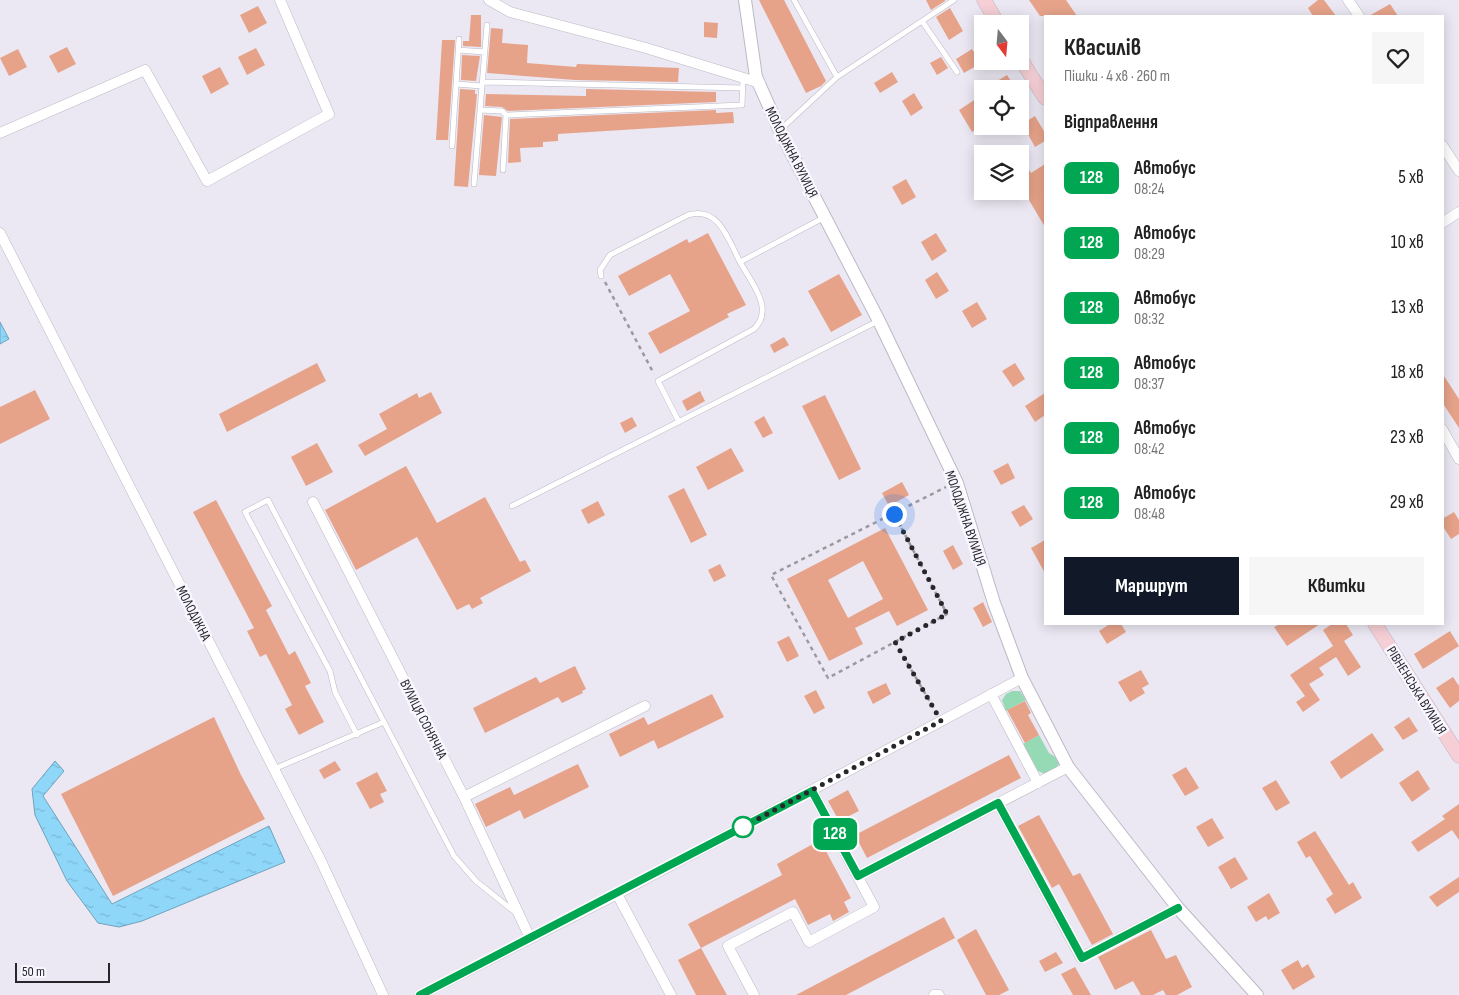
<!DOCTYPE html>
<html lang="uk">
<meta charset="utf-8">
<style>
:root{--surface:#fff;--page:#f6f6f6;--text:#222;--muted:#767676;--accent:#111827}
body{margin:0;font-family:"Sofia Sans Condensed",sans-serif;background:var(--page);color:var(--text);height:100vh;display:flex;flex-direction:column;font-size:19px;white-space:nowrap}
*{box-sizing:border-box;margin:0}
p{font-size:16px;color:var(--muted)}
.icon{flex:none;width:28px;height:28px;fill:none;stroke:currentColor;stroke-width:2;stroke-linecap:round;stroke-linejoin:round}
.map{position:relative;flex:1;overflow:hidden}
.sheet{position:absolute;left:1044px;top:15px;width:400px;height:610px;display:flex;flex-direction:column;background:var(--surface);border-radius:0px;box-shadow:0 2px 12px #0003}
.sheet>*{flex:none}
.badge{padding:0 10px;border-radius:8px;font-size:18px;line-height:32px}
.needle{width:32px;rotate:164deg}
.buttons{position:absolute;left:974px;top:15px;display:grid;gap:10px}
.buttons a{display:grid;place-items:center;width:55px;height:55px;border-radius:0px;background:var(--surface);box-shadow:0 2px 12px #0003;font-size:25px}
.scale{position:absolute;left:15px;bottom:12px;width:95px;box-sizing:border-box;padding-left:5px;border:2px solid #27262a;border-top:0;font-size:14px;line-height:18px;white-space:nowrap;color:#27262a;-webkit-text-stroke:4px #f8f6ff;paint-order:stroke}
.you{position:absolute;width:25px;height:25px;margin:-12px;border:4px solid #fff;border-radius:50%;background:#1a73e8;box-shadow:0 0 0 8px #1a73e833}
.map>.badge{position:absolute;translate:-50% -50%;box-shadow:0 0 0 2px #fff}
h2{padding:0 20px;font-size:19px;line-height:45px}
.round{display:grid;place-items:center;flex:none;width:52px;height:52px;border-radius:0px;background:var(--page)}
.head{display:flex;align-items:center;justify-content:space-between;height:85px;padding:0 20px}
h1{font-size:24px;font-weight:700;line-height:38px}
.button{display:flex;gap:10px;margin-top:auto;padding:10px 20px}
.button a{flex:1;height:58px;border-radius:0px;background:var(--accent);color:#fff;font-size:20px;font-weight:700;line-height:58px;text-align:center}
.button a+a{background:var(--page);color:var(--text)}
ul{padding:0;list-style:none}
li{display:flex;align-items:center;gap:15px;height:65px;padding:0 20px}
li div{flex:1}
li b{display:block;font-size:19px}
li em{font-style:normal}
li .badge{min-width:55px;font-weight:700;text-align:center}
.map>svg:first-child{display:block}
</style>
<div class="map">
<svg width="1459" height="995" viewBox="0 0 1459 995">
<defs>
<pattern id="water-ripples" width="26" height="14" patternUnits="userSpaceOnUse" patternTransform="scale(1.25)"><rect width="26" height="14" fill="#8ed7f9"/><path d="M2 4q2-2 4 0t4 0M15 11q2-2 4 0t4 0" fill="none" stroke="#7ab8d6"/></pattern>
</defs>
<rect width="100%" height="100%" fill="#ebe8f3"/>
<path fill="#96d9b5" d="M1012,691H1020L1026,700L1006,711L1002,700L1006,694Z
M1039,735L1049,753L1057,758L1059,764L1055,769L1045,774L1038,771L1023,744Z"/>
<path fill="url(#water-ripples)" stroke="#6fa2bb" d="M0,322L9,339L0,344Z
M55,761L64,771L43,796L112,904L269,826L285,862L142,921L119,927L98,923L67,881L35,815L32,789Z"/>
<path fill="#e6a38a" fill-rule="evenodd" d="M759,0H784L826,81L821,86L806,93Z
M926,0H945V1L931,10Z
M1029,0H1066L1077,16H1040Z
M1318,0H1324L1336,16H1313L1308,8Z
M1390,4L1398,16H1369Z
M258,6L267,23L249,33L240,15Z
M950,8L963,31L949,40L936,17Z
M471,15H481V47L463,46V41H469Z
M704,22L718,23L717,38L704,37Z
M491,28L503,29L502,43L528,45L527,63L576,67L577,64L679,68L678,82L575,80L487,73Z
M442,40H455L448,140H436Z
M67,47L76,64L58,73L49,56Z
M256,48L265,65L247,75L238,57Z
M18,49L27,67L9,76L0,58Z
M972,49L981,63L964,73L956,59Z
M462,55L480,56L476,81L461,80Z
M941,57L948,68L937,75L930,63Z
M220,67L229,84L211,94L202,76Z
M892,72L898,82L880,93L874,83Z
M1007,75L1016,89H984Z
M460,89L475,90V94H477L468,187L454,186Z
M586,89L716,92V102L508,111L502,107L485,106L486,94L586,96Z
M914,93L923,108L911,116L902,101Z
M982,95V125L972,132L959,110Z
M716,110V113L733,112L734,123L558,134V141L543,142V147L520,148L521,162L508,163L510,119Z
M484,115L502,117L496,176L479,175Z
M1035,116L1045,133V141L1035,147L1022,124Z
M1020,155L1031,173L1045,164V227L1020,185Z
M906,179L916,197L902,205L892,187Z
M708,233L746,305L727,314L729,317L660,354L648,333L690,311L670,274L629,296L618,276L687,239L689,243Z
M936,233L947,251L932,261L921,242Z
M937,272L949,291L936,299L925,280Z
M839,274L862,315L831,332L808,291Z
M977,302L987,319L972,328L962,311Z
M784,337L789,345L774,353L770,345Z
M317,363L326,381L227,432L219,414Z
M1015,363L1025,379L1013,387L1002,371Z
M1442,373L1459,399V428L1442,402Z
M35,390L50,419L0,444V407Z
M700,391L705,401L687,411L682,401Z
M431,392L442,413L365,456L358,445L387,429L379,414L417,393L419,398Z
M1045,393V415L1035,422L1025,406Z
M825,395L861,469L839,480L802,406Z
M764,416L773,433L763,438L754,422Z
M632,417L637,426L625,433L620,423Z
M317,443L333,472L306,486L291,457Z
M731,448L744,471L708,490L696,467Z
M1008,463L1015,478L1001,485L993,471Z
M406,466L437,523L485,497L520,562L525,560L531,571L480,598L483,603L472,609L469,604L457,610L417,537L356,570L325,510Z
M902,482L909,495L889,506L882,493Z
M684,488L707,535L691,543L668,496Z
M216,500L272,606L266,610L289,655L295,651L311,683L305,686L324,722L299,735L285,709L292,705L266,654L260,657L247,631L254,628L193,512Z
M598,501L605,515L588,524L581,510Z
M1024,505L1033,519L1020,527L1011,512Z
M1454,512L1459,520V534L1451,539L1442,525V519Z
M885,528L928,610L897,626L889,611L855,628L863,644L829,661L787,579ZM863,561L883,599L848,618L828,580Z
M1045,540V573L1031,548Z
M953,545L963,564L953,570L943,551Z
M720,564L726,576L714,582L708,570Z
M983,602L992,622L983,627L973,608Z
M1110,624H1121L1126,632L1107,644L1099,631Z
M1280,624H1320L1287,646L1274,627Z
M1332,624H1346L1353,635L1344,641L1361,667L1348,676L1336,657L1319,668L1324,675L1309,684L1320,700L1303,712L1296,702L1305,696L1290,675L1333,646L1323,630Z
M1450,631L1459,646L1423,669L1414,654Z
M789,636L799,656L787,662L777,642Z
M575,666L586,689L582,691L583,693L562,703L558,697L485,733L473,708L536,677L540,683Z
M1141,670L1149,684L1142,688L1145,693L1130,702L1118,682Z
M1453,677L1459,686V701L1450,708L1436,688Z
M886,683L891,694L873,704L867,692Z
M816,690L825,708L814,714L804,696Z
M712,694L724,717L658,749L654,740L620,757L609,734L644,717L648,725Z
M1025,701L1031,713L1028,715L1039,735L1025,743L1007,710Z
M214,717L241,775L265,819L113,896L61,794Z
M1409,717L1418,731L1403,740L1394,727Z
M1372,733L1384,750L1341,779L1330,762Z
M1009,755L1021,778L867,858L855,835Z
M335,761L341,770L324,779L319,770Z
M578,764L589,787L524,819L520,810L486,827L475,804L510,787L514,795Z
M1186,767L1199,788L1185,796L1172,775Z
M1418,770L1430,789L1412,802L1399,783Z
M377,772L387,791L380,794L384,802L370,809L356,783Z
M1276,780L1290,803L1276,811L1262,788Z
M848,790L859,811L839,821L828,801Z
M1459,804V840L1452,830L1418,852L1411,842L1445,819L1442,816Z
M1039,815L1073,876L1080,873L1113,934L1092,945L1059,884L1052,888L1018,826Z
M1212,818L1224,838L1208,847L1196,827Z
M1315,831L1349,885L1353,882L1362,898L1335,914L1326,899L1333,894L1310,856L1306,858L1297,842Z
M820,840L851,898L844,902L849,912L833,921L830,914L808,925L795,899L701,948L688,924L782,875L777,864Z
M1235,857L1248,879L1231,889L1218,867Z
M1459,877V892L1437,907L1429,897Z
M1269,893L1280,913L1268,920L1266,916L1256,922L1247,907Z
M944,917L955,938L846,995H796Z
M976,929L1009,990L999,995H986L957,940Z
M1151,930L1166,959L1176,955L1192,987L1177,995H1166L1163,990L1153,995H1141L1133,981L1115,990L1098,957Z
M701,948L727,995H696L678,960Z
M1056,952L1063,963L1045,972L1039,961Z
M1298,960L1302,968L1308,964L1315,977L1293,990L1281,970Z
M1075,967L1091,995H1073L1061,974Z"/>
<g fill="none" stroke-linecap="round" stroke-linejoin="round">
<g stroke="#bcb9c4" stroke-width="6">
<path id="service" d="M794,0L837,77
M922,21L957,72
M458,50L485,52
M483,82L743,88
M456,84L482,86
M480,110L502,111L506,115
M780,130L837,77L954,0
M452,146L459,39
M503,170L506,115L742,105L743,78
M474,184L487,25
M601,276L600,270L610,255L688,215C719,206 728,239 740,262
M679,422L658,381L754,329C775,309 751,282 740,262L825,217
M512,506L878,321
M357,735L335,692L330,671L245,512L268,500L454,856L476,881L516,913
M274,769L384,722"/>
</g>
<g stroke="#bcb9c4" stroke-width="11">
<path id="minor" d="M489,0L510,12L646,48L760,83
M1348,0L1359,16
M0,133L145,70L207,181L329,114L280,0
M1442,145L1459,171
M1442,223L1459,212
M0,233L321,861L383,995
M1442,429L1459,459
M313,502L464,797L530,938
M991,694L1038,783
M464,797L645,706
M998,803L1081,958L1178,908
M858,876L1068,767
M617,894L671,995
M420,995L617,894L1022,678
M754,995L728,946L793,912L809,942L874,907L812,791
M934,995H939"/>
</g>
<g stroke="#bcb9c4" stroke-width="14">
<path id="tertiary" d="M745,0L756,77L780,131L879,321L957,483L994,603L1022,678L1068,767L1178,908L1257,995"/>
</g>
<g stroke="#bcb9c4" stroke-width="15">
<path id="secondary" d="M984,0L998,24
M1020,58L1045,98
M1375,624L1459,756"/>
</g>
<path stroke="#9a98a0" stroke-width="2.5" stroke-dasharray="4 4" stroke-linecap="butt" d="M605,282L654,374
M894,514L947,614L828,678L771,575L946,487
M895,642L936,712"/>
<use href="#service" stroke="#fff" stroke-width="5"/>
<use href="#minor" stroke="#fff" stroke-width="10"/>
<use href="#tertiary" stroke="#fff" stroke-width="12"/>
<use href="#secondary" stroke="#f5cfd5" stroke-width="14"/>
</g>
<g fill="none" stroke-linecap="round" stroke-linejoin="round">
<g stroke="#fff" stroke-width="11">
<path id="line" d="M420,995L812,791L858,876L998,803L1082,958L1178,908"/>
</g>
<use href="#line" stroke="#00a651" stroke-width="8"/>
<path stroke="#27262a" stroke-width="5" stroke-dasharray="0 9" d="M743,827L941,721L895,642L947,614L894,514"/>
</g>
<circle fill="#fff" stroke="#00a651" stroke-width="2.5" cx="743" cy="827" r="10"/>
<g text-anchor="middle" stroke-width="5" stroke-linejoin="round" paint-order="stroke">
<g font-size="14" fill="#27262a" stroke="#f8f6ff">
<text transform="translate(792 152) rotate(63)" y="5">МОЛОДІЖНА ВУЛИЦЯ</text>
<text transform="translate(966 518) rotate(71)" y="5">МОЛОДІЖНА ВУЛИЦЯ</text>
<text transform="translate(194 613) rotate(63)" y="5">МОЛОДІЖНА</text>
<text transform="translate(1417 690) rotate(58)" y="5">РІВНЕНСЬКА ВУЛИЦЯ</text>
<text transform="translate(424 719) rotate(63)" y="5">ВУЛИЦЯ СОНЯЧНА</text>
</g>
</g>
</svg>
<div class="buttons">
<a><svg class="needle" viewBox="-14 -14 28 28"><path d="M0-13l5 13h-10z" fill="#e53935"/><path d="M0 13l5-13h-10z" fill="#767676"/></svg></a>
<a><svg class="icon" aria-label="locate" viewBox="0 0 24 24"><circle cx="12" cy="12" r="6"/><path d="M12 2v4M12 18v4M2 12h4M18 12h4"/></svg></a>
<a><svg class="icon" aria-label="layers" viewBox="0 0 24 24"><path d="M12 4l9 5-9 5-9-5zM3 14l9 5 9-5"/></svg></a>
</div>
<div class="scale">50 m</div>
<div class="you" style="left:894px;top:514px"></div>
<b class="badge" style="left:835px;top:834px;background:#00a651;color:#fff">128</b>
<section class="sheet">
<div class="head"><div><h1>Квасилів</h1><p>Пішки · 4 хв · 260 m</p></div><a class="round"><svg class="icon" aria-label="heart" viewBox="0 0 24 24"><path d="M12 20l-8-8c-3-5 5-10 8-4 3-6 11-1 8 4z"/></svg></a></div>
<h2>Відправлення</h2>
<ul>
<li><span class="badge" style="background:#00a651;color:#fff">128</span><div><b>Автобус</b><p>08:24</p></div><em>5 хв</em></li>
<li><span class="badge" style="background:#00a651;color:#fff">128</span><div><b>Автобус</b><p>08:29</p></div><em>10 хв</em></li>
<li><span class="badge" style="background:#00a651;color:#fff">128</span><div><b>Автобус</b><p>08:32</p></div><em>13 хв</em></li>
<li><span class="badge" style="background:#00a651;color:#fff">128</span><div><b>Автобус</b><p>08:37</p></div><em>18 хв</em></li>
<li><span class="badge" style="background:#00a651;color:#fff">128</span><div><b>Автобус</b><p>08:42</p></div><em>23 хв</em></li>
<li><span class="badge" style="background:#00a651;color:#fff">128</span><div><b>Автобус</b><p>08:48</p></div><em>29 хв</em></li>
</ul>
<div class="button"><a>Маршрут</a><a>Квитки</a></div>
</section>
</div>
